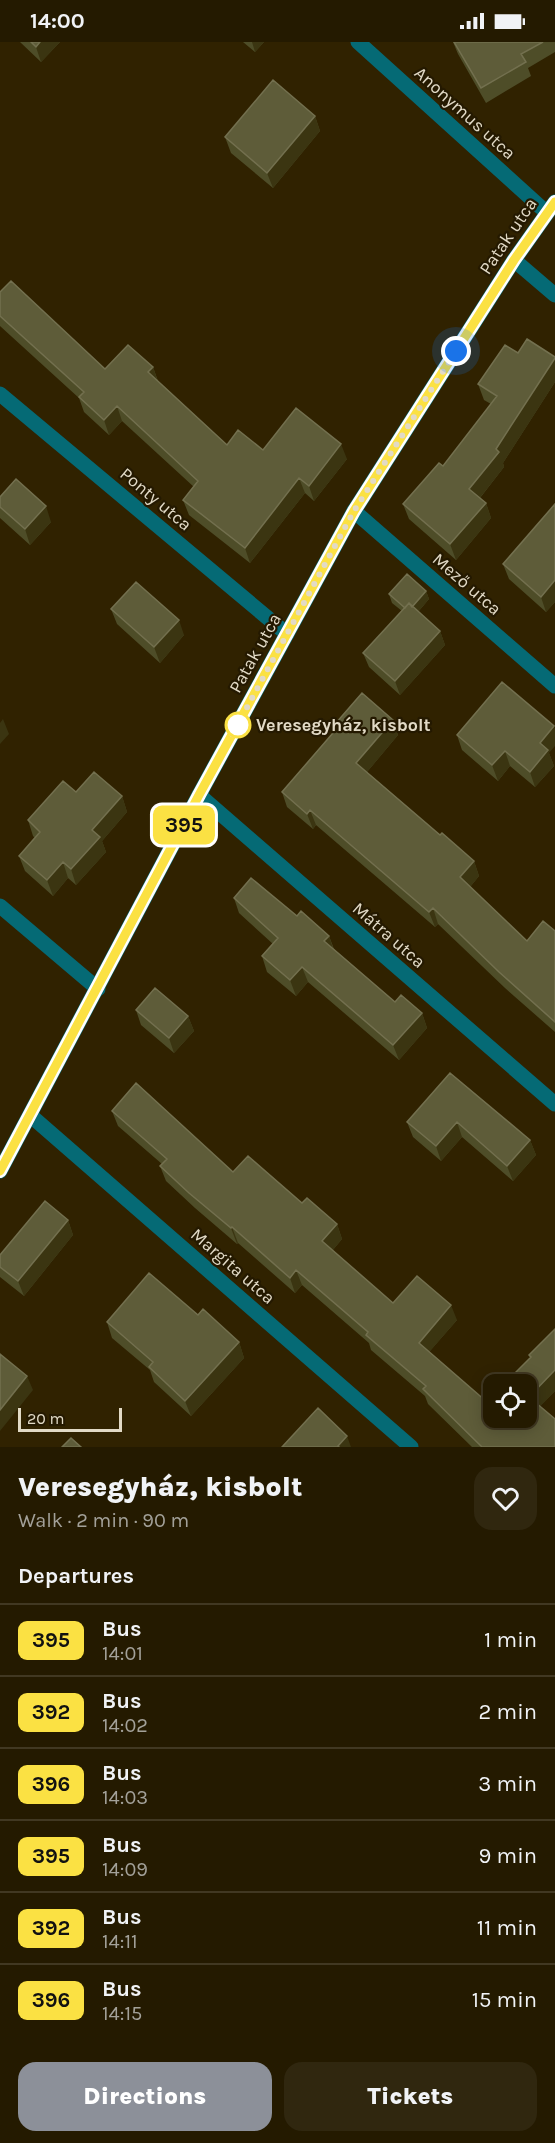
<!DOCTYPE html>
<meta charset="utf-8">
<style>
:root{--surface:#241a00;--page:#30270f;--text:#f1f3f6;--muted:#a3a199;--line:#413822;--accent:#8c9099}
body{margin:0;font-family:Karla,sans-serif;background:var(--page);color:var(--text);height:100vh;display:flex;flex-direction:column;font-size:22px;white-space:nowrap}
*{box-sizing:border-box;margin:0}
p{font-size:20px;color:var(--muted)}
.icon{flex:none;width:33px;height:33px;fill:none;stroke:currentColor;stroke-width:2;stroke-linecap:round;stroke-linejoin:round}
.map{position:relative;height:1405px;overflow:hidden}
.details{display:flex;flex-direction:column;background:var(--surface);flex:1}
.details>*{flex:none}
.badge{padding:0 12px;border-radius:9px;font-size:21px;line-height:39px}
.buttons{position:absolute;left:483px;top:1332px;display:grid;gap:12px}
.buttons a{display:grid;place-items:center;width:54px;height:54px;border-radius:12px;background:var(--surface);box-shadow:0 3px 15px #0003,0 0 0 2px var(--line);font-size:30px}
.scale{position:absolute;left:18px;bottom:15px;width:104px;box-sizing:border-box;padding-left:6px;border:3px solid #e2dac6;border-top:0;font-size:16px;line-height:21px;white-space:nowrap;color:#e2dac6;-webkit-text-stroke:4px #241900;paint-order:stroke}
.you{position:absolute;width:30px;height:30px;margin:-15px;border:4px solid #fff;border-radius:50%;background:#1a73e8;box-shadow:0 0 0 9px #1a73e833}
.map>.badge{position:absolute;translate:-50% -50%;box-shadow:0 0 0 3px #fff}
h2{padding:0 18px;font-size:22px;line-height:54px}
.round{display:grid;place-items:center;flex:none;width:63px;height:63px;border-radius:18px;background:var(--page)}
.overview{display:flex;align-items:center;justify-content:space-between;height:102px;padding:0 18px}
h1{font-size:28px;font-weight:800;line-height:45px}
.action{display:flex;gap:12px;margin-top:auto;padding:12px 18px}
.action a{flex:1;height:69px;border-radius:18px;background:var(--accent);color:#fff;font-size:24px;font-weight:800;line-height:69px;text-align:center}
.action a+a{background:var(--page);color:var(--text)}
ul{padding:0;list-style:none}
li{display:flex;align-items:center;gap:18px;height:72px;padding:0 18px;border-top:2px solid var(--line)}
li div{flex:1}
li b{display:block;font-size:22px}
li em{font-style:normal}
li .badge{min-width:66px;font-weight:700;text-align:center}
.status{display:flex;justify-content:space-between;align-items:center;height:42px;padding:0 30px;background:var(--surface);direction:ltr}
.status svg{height:16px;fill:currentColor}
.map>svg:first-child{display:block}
</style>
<div class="status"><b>14:00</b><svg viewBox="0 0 49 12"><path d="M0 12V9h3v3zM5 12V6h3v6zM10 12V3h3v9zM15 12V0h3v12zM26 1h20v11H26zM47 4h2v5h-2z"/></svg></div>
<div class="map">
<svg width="555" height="1405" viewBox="0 0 555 1405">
<rect width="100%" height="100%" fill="#302200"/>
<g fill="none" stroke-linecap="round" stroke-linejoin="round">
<path stroke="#056a75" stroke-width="15" d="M358,0L546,170
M514,218L555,253
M0,352L287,592
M354,469L555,644
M199,753L555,1062
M0,864L98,947
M30,1073L411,1405"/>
<path stroke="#056a75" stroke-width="15" d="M0,1129L199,753L354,469L514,218L555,160"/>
</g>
<path fill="#4e4d28" d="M20,0H60L41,20Z
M243,0H264L255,10Z
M453,0H555V10L528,26L531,34L486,61L458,12Z
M315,74L320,89L273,146L231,111L225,95Z
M0,249L105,327L153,325L158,339L227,403L263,408L347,417L314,459L305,451L250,521L189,473L183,458L194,445L122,379L109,393L84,370L79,356L0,284Z
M518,311L555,315V340L503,421L504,425L480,456L486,461L491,476L456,518L409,477L403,462L443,424L491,362L484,358L478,342Z
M555,462V560L546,570L509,537L503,522Z
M0,465L51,480L30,503L0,476Z
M426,549L429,557L418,570L440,589L445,603L400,653L369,625L363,611L402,569L392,561L389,552Z
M111,567L184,593L160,621L117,582Z
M393,678L398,693L367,730L440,793L474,819L479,834L470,845L527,899L555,889V990L505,946L438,882L435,885L316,783L313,787L287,765L282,750L337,686L336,681Z
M457,693L549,711L554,724L535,745L510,724L498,739L462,708Z
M76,750L122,754L127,770L102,799L106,810L76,843L68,836L53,854L25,829L19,814L35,796L33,794L28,778Z
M234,856L297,874L329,894L334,907L395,960L422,971L427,986L399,1018L308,940L296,954L267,930L262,914L273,902L239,871Z
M136,968L188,974L194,989L174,1011L141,983Z
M450,1031L530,1098L536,1113L513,1139L462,1095L441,1119L413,1095L407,1080Z
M112,1069L233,1130L302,1161L337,1182L342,1197L332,1209L393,1261L457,1278L429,1310L487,1360L530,1316L529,1313L555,1287V1349L540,1364L555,1405H472L428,1362L425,1354L371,1308L369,1301L302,1243L295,1251L238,1201L237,1202L195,1166L166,1139L160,1124L162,1122L118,1084Z
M68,1178L73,1193L24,1254L0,1235V1213Z
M198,1273L239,1300L244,1316L191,1374L154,1340L150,1328L112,1296L107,1280Z"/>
<path fill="#3b3511" d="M40,0H60L41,20L36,5Z
M252,0H264L255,10Z
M315,74L320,89L273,146L267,131Z
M555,316V340L503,421L504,425L475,462L469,447Z
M153,325L158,340L148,330Z
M117,364L122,379L109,393L104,378Z
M341,402L347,417L314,459L309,444Z
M299,436L305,451L250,521L245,506Z
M486,461L491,476L456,518L450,502Z
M46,464L51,480L30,503L25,487Z
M555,538V560L546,570L541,555Z
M426,549L429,557L412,577L409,569Z
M179,578L184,593L160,621L154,605Z
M440,589L445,603L400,653L395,639Z
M3,677L9,692L0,702V681Z
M393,678L398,693L362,736L356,721Z
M554,684L555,687V704L549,711L554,724L535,745L530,730L540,701Z
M505,709L510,724L498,739L492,723Z
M122,754L127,770L102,799L106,810L76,843L71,827L92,788Z
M310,768L316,783L313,787L307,772Z
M474,819L479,834L466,850L460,835Z
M63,820L68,836L53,854L47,838Z
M433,866L438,882L435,885L429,870Z
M329,894L334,909L324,899Z
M302,925L308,940L296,954L290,938Z
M422,971L427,986L399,1018L393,1003Z
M188,974L194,989L174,1011L169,996Z
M457,1080L462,1095L441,1119L436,1104Z
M530,1098L536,1113L513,1139L507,1124Z
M68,1178L73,1193L24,1254L18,1239Z
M337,1182L342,1197L327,1215L322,1199Z
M232,1185L238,1201L237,1202L231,1186Z
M296,1228L302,1243L295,1251L290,1236Z
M451,1263L457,1278L424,1316L419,1301Z
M239,1300L244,1316L191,1374L185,1359Z
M555,1328V1349L535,1370L529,1355Z
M27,1334L33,1348L0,1389V1368Z
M347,1394L351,1405H338V1404Z"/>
<path fill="#5e5c39" stroke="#73704f" stroke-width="1.5" d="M31,0H40L36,5Z
M454,0H543L521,12L526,20L481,46Z
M273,38L315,74L267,131L225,95Z
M11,239L105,327L128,303L153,325L148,330L227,403L238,388L263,408L296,366L341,402L309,444L299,436L245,506L183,458L198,439L117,364L104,378L79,355L84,350L0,274V250Z
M527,297L555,315V316L496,407L499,410L469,447L486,461L450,502L403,462L439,421L443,424L497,354L478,342L505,303L518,311Z
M16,437L46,464L25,487L0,465V455Z
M555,462V538L541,555L503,522Z
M407,532L426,549L412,565L409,561L405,566L389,552Z
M136,540L179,578L154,605L111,567Z
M409,561L440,589L395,639L363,611Z
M502,640L554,684L540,701L548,708L530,730L505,709L492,723L457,693Z
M362,651L393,678L356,721L440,793L442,791L474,819L460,835L527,899L543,879L555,889V980L499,930L433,866L429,870L310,768L307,772L282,750L339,684L336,681Z
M94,730L122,754L92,788L100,795L71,827L63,820L47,838L19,814L40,790L28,778L63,739L76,750Z
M251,836L297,874L301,869L329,894L324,899L395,960L401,953L422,971L393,1003L302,925L290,938L262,914L278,896L234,856Z
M155,946L188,974L169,996L136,968Z
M450,1031L530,1098L507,1124L457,1080L436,1104L407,1080Z
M136,1041L233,1130L248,1114L302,1161L307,1156L337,1182L322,1199L393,1261L417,1234L451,1263L419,1301L487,1360L494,1353V1376H526V1342H504L531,1315L529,1313L555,1287V1328L529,1355L555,1377V1405H482L423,1347L426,1344L366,1293L368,1290L296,1228L290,1236L232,1185L231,1186L189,1151L160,1124L167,1117L112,1069Z
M45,1159L68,1178L18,1239L0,1225V1213Z
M149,1231L198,1273L203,1267L239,1300L185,1359L149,1325L153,1320L107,1280Z
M0,1312L27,1334L0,1368Z
M318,1366L347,1394L338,1404L339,1405H282Z
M71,1396L81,1405H62Z"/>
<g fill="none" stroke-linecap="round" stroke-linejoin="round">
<g stroke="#fff" stroke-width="14">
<path id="line" d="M0,1129L199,753L354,469L514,218L555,160"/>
</g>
<use href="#line" stroke="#fbe143" stroke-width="9"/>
<path stroke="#e2dac6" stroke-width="6" stroke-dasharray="0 10.8" d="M238,683L232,693L354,469L456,309"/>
</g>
<circle fill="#fff" stroke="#fbe143" stroke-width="3" cx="238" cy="683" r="12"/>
<g text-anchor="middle" stroke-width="4.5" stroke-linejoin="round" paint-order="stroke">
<g font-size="18" fill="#e2dac6" stroke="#241900">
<text transform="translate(465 71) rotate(42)" y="6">Anonymus utca</text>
<text transform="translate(508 194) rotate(-56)" y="6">Patak utca</text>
<text transform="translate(156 457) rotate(40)" y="6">Ponty utca</text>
<text transform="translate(467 542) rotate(41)" y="6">Mező utca</text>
<text transform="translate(255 611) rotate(-61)" y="6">Patak utca</text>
<text transform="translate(389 893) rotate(41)" y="6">Mátra utca</text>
<text transform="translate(233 1224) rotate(41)" y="6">Margita utca</text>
</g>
<g font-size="18" font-weight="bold" fill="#e2dac6" stroke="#241900" text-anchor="start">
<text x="256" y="689">Veresegyház, kisbolt</text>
</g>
</g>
</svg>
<div class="buttons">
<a><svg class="icon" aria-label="locate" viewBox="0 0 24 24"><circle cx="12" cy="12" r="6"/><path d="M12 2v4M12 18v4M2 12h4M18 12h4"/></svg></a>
</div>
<div class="scale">20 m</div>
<div class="you" style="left:456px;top:309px"></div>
<b class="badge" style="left:184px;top:783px;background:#fbe143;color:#111">395</b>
</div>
<section class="details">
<div class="overview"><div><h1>Veresegyház, kisbolt</h1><p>Walk · 2 min · 90 m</p></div><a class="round"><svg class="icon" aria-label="heart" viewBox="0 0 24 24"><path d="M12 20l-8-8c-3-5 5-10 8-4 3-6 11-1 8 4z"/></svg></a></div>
<h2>Departures</h2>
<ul>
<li><span class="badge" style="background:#fbe143;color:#111">395</span><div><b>Bus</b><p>14:01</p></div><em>1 min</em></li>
<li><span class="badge" style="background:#fbe143;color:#111">392</span><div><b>Bus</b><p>14:02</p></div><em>2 min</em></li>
<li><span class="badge" style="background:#fbe143;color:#111">396</span><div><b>Bus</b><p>14:03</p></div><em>3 min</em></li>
<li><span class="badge" style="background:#fbe143;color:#111">395</span><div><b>Bus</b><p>14:09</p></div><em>9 min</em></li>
<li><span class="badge" style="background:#fbe143;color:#111">392</span><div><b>Bus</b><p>14:11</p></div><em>11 min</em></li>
<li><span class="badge" style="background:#fbe143;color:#111">396</span><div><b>Bus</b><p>14:15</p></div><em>15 min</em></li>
</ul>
<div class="action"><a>Directions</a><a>Tickets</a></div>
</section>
